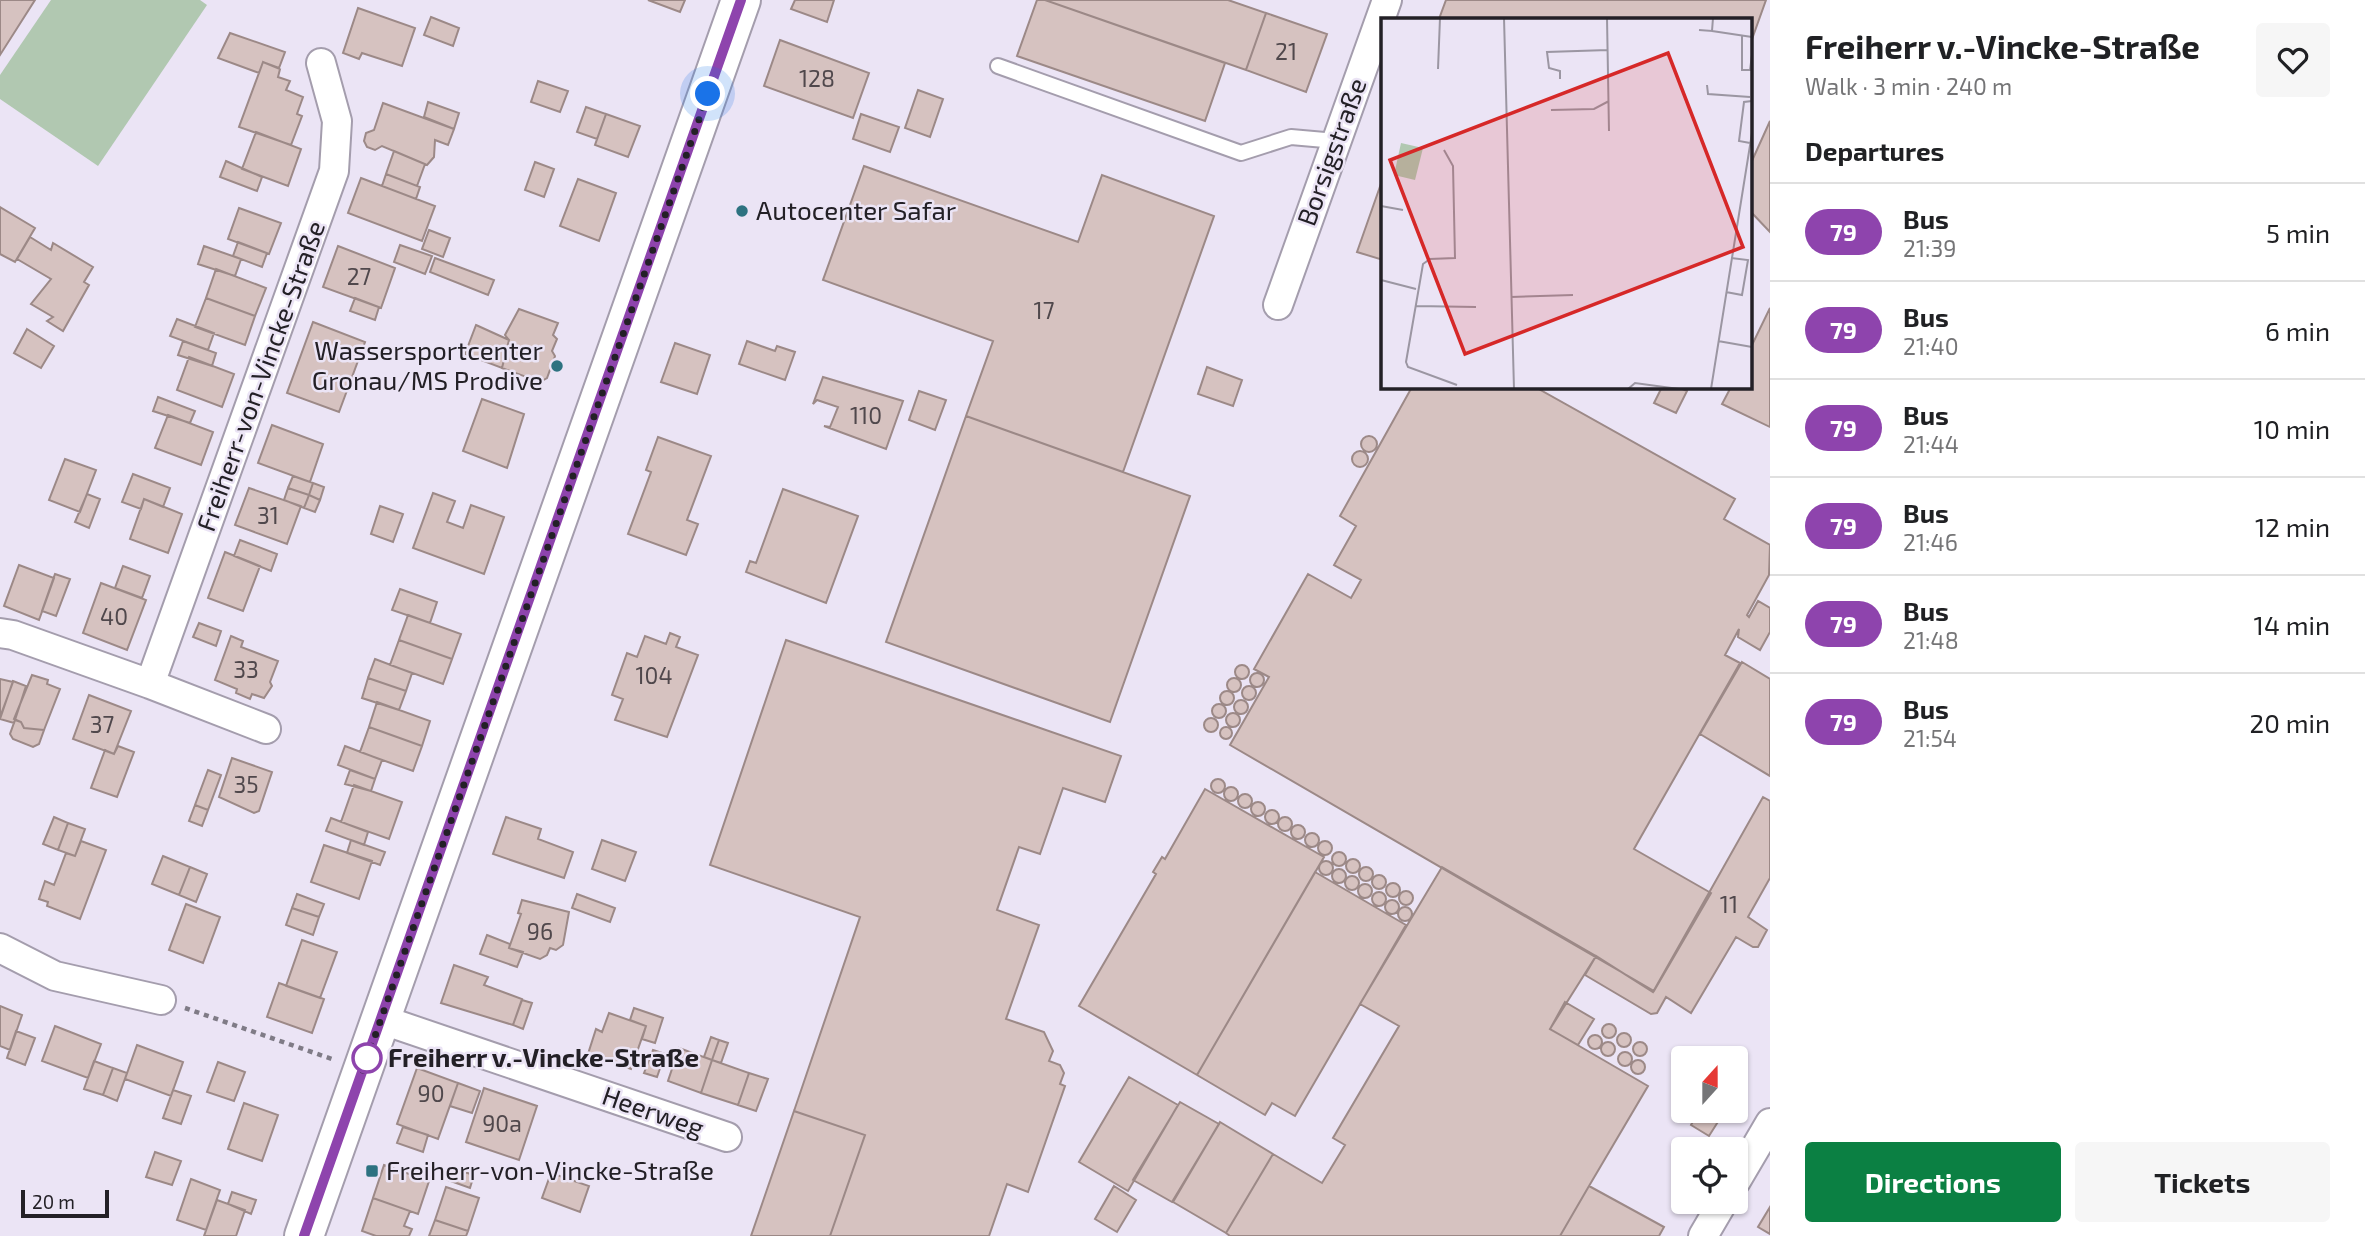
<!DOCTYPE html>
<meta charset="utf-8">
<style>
:root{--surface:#fff;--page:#f6f6f6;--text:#202124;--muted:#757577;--line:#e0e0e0;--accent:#0b8043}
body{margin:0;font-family:"Exo 2",sans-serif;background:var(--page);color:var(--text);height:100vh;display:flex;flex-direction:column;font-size:26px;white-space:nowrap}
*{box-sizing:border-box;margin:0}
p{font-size:23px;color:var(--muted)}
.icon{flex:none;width:38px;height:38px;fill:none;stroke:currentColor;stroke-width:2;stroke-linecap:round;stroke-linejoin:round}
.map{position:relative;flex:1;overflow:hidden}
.sheet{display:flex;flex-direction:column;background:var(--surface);width:595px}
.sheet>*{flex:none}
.badge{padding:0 14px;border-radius:23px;font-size:24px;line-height:46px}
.needle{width:46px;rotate:21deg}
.tools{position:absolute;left:1671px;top:1046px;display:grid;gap:14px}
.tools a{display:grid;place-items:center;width:77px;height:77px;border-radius:7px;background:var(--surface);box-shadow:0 2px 5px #0004;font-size:35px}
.scale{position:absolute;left:21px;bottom:18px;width:88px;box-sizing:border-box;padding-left:7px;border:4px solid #232026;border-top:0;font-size:19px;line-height:24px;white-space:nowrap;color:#232026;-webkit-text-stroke:5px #ebe4f5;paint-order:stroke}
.you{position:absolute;width:35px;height:35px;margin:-18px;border:5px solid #fff;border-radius:50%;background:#1a73e8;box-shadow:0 0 0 10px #1a73e833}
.map>.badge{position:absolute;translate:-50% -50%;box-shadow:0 0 0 4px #fff}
h2{padding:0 35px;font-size:26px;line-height:63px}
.round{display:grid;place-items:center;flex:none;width:74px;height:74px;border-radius:7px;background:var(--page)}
.overview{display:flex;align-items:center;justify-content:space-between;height:119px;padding:0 35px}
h1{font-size:33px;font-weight:700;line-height:52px}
.primary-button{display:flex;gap:14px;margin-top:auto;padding:14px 35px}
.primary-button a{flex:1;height:80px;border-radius:7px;background:var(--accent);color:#fff;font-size:28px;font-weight:700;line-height:80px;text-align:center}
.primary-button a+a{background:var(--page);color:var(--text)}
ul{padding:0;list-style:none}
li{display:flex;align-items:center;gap:21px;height:98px;padding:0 35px;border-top:2px solid var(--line)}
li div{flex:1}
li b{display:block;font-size:26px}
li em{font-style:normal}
li .badge{min-width:77px;font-weight:700;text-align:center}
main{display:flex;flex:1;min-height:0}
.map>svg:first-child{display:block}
</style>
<main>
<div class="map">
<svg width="1770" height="1236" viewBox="0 0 1770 1236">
<rect width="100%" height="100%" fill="#ebe4f5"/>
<path fill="#b1c8b1" d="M51,0H200L207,5L98,166L0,99V75Z"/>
<path fill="#d6c2c0" stroke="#9c8987" stroke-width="2" d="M0,0H35L0,55Z
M648,0H685L680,12Z
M795,0H834L827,22L791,9Z
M1037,0H1045L1225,63L1205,121L1017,56Z
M1045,0H1228L1266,13L1246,70Z
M1446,0H1766L1751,42V19H1439Z
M358,8L415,28L402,66L362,53L359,59L343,53Z
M1266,13L1327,34L1306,92L1246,70Z
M431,17L459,28L453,46L424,35Z
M230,33L285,52L279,68L263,62L259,73L218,58Z
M780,40L869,73L853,118L764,86Z
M263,62L280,69L278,77L290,81L286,90L303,97L297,114L302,116L291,145L239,127Z
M538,81L568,91L560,112L531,102Z
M918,90L943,99L930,137L905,128Z
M428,102L459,113L454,129L424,117Z
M383,103L454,129L448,145L435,140L434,157L427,165L382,146L375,150L367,147L364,141L366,133L374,130Z
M586,107L606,114L597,139L577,132Z
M606,114L640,126L628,157L595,145Z
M861,114L899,127L890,152L853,139Z
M1770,121V232L1751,212V163Z
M256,132L301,149L288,186L242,169Z
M394,151L425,164L417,186L386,174Z
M226,161L262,177L257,191L220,177Z
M535,162L554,169L544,197L525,190Z
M864,166L1078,242L1102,175L1214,216L1123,472L966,416L993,341L823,280Z
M386,174L420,187L416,199L382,186Z
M361,178L435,206L422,241L348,213Z
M1383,178V260L1357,252Z
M578,179L616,193L599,241L560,226Z
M0,207L35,228L15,262L0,254Z
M239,208L281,223L269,254L228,239Z
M429,230L450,238L443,257L422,249Z
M30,237L51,250L53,243L93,267L84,282L89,285L63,331L47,321L53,317L31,304L51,279L17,259Z
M238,242L267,253L262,267L233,256Z
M400,245L432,256L425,274L394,262Z
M204,246L241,259L235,276L198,264Z
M338,246L395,268L381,308L323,287Z
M435,258L494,280L488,295L430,272Z
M216,269L266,288L255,316L206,298Z
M206,298L255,316L245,345L195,327Z
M355,298L379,307L375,320L350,311Z
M1770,308V427L1722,404L1731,387H1751V347Z
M519,309L558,323L553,335L557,339L552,351L555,356L547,378L540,382L502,368L509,340L505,335Z
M177,319L214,333L208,350L170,336Z
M313,322L365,342L339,412L287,393Z
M476,325L509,340L502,368L465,354Z
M27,329L54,346L41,368L14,353Z
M183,341L216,353L212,366L178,355Z
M747,341L775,351L777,346L795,352L785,380L739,364Z
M675,343L710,355L697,394L661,382Z
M189,357L234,374L222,407L177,390Z
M1207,367L1242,380L1233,406L1198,394Z
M823,377L903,401L886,449L824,426L830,427L838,407L817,400L813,404Z
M1412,387H1535L1735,499L1724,519L1770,545L1769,575L1747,615L1749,617L1758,601L1770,608V632L1760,650L1738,637L1739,629L1725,655L1740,663L1634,849L1711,893L1654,991L1230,745L1269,677L1254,669L1308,574L1351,598L1361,580L1334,565L1356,526L1340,516Z
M1662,387H1678L1687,391L1676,413L1654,403Z
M919,391L946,400L935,430L909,420Z
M158,397L195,411L190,423L153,411Z
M482,399L524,414L507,468L463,451Z
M168,415L213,432L201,465L155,448Z
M966,416L1190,496L1110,722L886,642Z
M272,425L323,444L310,482L258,463Z
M1361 444a8 8 0 1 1 16 0a8 8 0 1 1-16 0Z
M658,437L711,456L687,520L698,524L686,555L628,534L651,472L646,470Z
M1352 459a8 8 0 1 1 16 0a8 8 0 1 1-16 0Z
M65,459L96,470L80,512L49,500Z
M133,474L170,488L163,507L144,499L141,509L122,502Z
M293,476L313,483L309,495L288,488Z
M313,483L324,487L320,500L309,495Z
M249,488L301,506L287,544L235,525Z
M288,488L309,495L304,508L284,500Z
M783,489L858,516L826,603L746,572L750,561L756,563Z
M433,493L455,501L447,522L463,528L471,505L504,517L484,574L413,548Z
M87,494L100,499L89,528L75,522Z
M309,495L320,500L315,512L304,508Z
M144,499L182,514L168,553L130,539Z
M380,506L403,514L393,542L371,534Z
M240,540L277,554L271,571L234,556Z
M225,552L260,566L243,611L208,598Z
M19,565L54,578L39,620L4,606Z
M123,566L150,576L142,598L115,588Z
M55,574L70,579L56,616L42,611Z
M101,583L146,600L127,650L83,633Z
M400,589L437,602L430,623L392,610Z
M408,615L461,634L452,659L399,640Z
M199,623L221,631L216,646L193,637Z
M670,633L680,637L676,647L698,655L667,737L615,720L623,699L612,695L627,653L637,657L645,636L666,644Z
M231,636L243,641L241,647L278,661L270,682L272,686L264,698L252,694L250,699L236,693L237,689L215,680Z
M399,640L452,659L443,684L390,665Z
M786,640L1121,756L1105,802L1063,788L1040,854L1019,847L997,910L1039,925L1006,1019L1044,1032L1053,1051L1049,1061L1060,1065L1064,1073L1060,1084L1065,1086L1028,1192L1007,1184L989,1236H830L865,1135L794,1111L860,917L710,865Z
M375,659L412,673L406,691L368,678Z
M1742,662L1770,679V776L1700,734Z
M1235 672a7 7 0 1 1 14 0a7 7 0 1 1-14 0Z
M1250 680a7 7 0 1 1 14 0a7 7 0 1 1-14 0Z
M32,675L48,680L47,684L60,689L44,730L24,728L21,722L14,719Z
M368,678L406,691L399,710L362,698Z
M1227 685a7 7 0 1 1 14 0a7 7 0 1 1-14 0Z
M0,679L13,682L0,717Z
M13,681L26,686L14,723L0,719Z
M1242 693a7 7 0 1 1 14 0a7 7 0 1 1-14 0Z
M1220 698a7 7 0 1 1 14 0a7 7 0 1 1-14 0Z
M89,695L131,711L114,754L73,739Z
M1234 707a7 7 0 1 1 14 0a7 7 0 1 1-14 0Z
M377,702L430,721L422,746L369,727Z
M1212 711a7 7 0 1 1 14 0a7 7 0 1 1-14 0Z
M1226 720a7 7 0 1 1 14 0a7 7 0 1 1-14 0Z
M1204 725a7 7 0 1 1 14 0a7 7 0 1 1-14 0Z
M15,720L21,722L24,728L44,730L39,744L33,747L13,739L10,734Z
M1220 733a6 6 0 1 1 12 0a6 6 0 1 1-12 0Z
M369,727L422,746L413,771L360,752Z
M118,746L134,752L117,797L91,788L105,750L114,754Z
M345,746L382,760L375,779L338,765Z
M232,758L272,772L259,811L254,813L219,797Z
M208,770L221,775L208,810L195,805Z
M350,770L375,779L371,791L345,784Z
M1211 786a7 7 0 1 1 14 0a7 7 0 1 1-14 0Z
M354,785L402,802L389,839L341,822Z
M1224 794a7 7 0 1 1 14 0a7 7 0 1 1-14 0Z
M1205,789L1324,857L1197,1075L1079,1006L1156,874L1153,872L1162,857L1165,859Z
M1238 801a7 7 0 1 1 14 0a7 7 0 1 1-14 0Z
M1763,797L1770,801V878L1748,917L1767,930L1758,947H1753L1736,937L1691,1013L1666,997L1657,1013L1651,1014L1585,975L1596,956L1653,992Z
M1251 809a7 7 0 1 1 14 0a7 7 0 1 1-14 0Z
M195,805L208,810L202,826L189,821Z
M1265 817a7 7 0 1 1 14 0a7 7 0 1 1-14 0Z
M54,817L68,823L58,850L43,844Z
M506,817L541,829L538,839L573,852L564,878L493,854Z
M1278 824a7 7 0 1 1 14 0a7 7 0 1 1-14 0Z
M331,818L368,832L364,845L326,831Z
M68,823L85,829L75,856L58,850Z
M1291 832a7 7 0 1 1 14 0a7 7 0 1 1-14 0Z
M1305 840a7 7 0 1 1 14 0a7 7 0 1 1-14 0Z
M351,840L385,852L380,865L347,853Z
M602,840L636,852L625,881L592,869Z
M81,841L106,850L80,919L47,906L48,902L39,899L45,881L54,885L66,853L75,856Z
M1318 848a7 7 0 1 1 14 0a7 7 0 1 1-14 0Z
M324,845L372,861L359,899L311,882Z
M1332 859a7 7 0 1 1 14 0a7 7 0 1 1-14 0Z
M163,856L190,867L179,895L152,884Z
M1346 866a7 7 0 1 1 14 0a7 7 0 1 1-14 0Z
M1319 868a7 7 0 1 1 14 0a7 7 0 1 1-14 0Z
M190,867L207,874L196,902L179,895Z
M1442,867L1596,956L1550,1029L1648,1086L1589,1186L1560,1236H1230L1226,1233L1273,1154L1322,1183L1345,1145L1333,1138L1399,1026L1360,1004Z
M1359 874a7 7 0 1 1 14 0a7 7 0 1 1-14 0Z
M1332 876a7 7 0 1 1 14 0a7 7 0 1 1-14 0Z
M1315,872L1406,925L1295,1116L1272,1103L1265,1115L1197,1075Z
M1372 882a7 7 0 1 1 14 0a7 7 0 1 1-14 0Z
M1345 883a7 7 0 1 1 14 0a7 7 0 1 1-14 0Z
M1386 890a7 7 0 1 1 14 0a7 7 0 1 1-14 0Z
M1358 891a7 7 0 1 1 14 0a7 7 0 1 1-14 0Z
M1399 898a7 7 0 1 1 14 0a7 7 0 1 1-14 0Z
M1372 899a7 7 0 1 1 14 0a7 7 0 1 1-14 0Z
M297,894L324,904L319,917L292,908Z
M577,894L615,908L610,922L572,908Z
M522,900L569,912L563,945L556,950L550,948L547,955L540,959L509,948L521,914L518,913Z
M1385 907a7 7 0 1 1 14 0a7 7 0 1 1-14 0Z
M186,904L220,917L203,963L169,950Z
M1398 914a7 7 0 1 1 14 0a7 7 0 1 1-14 0Z
M292,908L319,917L313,935L286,925Z
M487,935L510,944L509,948L523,952L517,967L480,954Z
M302,940L337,952L320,998L286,986Z
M454,965L488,977L484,985L522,999L513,1025L441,1003Z
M279,983L324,999L312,1033L267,1017Z
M522,1000L532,1003L523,1029L513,1025Z
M1565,1002L1594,1019L1578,1045L1550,1029Z
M0,1006L22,1015L10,1050L0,1046Z
M634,1008L663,1018L655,1043L642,1039L646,1026L630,1020Z
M609,1013L646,1026L631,1069L588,1054L596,1029L602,1032Z
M1602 1031a7 7 0 1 1 14 0a7 7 0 1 1-14 0Z
M55,1026L101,1044L88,1078L42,1061Z
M16,1031L35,1038L25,1065L7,1058Z
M1617 1040a7 7 0 1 1 14 0a7 7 0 1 1-14 0Z
M1588 1042a7 7 0 1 1 14 0a7 7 0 1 1-14 0Z
M711,1037L719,1040L712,1060L704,1057Z
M719,1040L728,1043L721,1063L712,1060Z
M1633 1049a7 7 0 1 1 14 0a7 7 0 1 1-14 0Z
M1601 1049a7 7 0 1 1 14 0a7 7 0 1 1-14 0Z
M137,1045L183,1062L171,1096L125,1079Z
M679,1048L712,1060L701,1093L668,1081Z
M653,1050L665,1054L657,1077L644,1073Z
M1618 1059a7 7 0 1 1 14 0a7 7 0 1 1-14 0Z
M712,1060L749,1073L738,1105L701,1093Z
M1631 1067a7 7 0 1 1 14 0a7 7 0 1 1-14 0Z
M94,1061L113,1068L103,1095L84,1089Z
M218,1062L245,1072L234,1101L207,1092Z
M113,1068L127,1073L117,1101L103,1095Z
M417,1068L458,1083L438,1139L397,1124Z
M749,1073L768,1079L756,1111L738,1105Z
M1129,1077L1178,1105L1128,1191L1079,1162Z
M458,1083L480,1091L472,1113L450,1106Z
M484,1088L537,1106L519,1160L466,1142Z
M173,1090L191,1096L181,1124L163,1118Z
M1180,1102L1219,1124L1172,1202L1133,1180Z
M244,1103L278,1115L262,1161L228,1149Z
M794,1111L865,1135L830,1236H751Z
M1699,1111H1734L1730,1117H1721L1709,1136L1691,1125Z
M1220,1122L1273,1154L1226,1233L1173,1202Z
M403,1127L428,1135L423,1152L397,1143Z
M155,1152L181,1161L172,1185L146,1177Z
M384,1165L429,1181L418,1214L373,1198Z
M451,1168L474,1175L470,1188L448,1180Z
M551,1173L589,1186L580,1212L542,1198Z
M191,1179L220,1190L206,1230L177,1220Z
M1114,1186L1136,1200L1117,1232L1095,1219Z
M1589,1186L1664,1227L1659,1236H1560Z
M446,1187L479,1198L468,1231L435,1220Z
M232,1192L256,1200L251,1214L228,1204Z
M373,1198L410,1211L404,1226L412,1229L409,1236H376L362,1231Z
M217,1200L245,1210L236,1236H204Z
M1770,1207V1234L1758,1227Z
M435,1220L468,1231L466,1236H429Z"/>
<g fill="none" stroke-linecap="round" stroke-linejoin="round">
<g stroke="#a49dad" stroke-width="18">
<path id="lane" d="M998,66L1241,153L1291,137L1336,141"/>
</g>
<g stroke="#a49dad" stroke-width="32">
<path id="street" d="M1278,305L1387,0
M0,633L13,635L150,684L334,171L337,121L321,63
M150,684L266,729
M0,948L55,976L161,1000
M380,1019L727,1137
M1736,1181L1770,1123
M1703,1236L1723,1202"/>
</g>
<g stroke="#a49dad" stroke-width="42">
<path id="secondary" d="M304,1236L741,0"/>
</g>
<path stroke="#7f7b86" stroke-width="4.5" stroke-dasharray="5 5" stroke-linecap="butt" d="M185,1008L332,1059"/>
<use href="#lane" stroke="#fff" stroke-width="14"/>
<use href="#street" stroke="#fff" stroke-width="28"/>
<use href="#secondary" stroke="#fff" stroke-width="38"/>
</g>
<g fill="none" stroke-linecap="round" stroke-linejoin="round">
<g stroke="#fff" stroke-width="16">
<path id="line" d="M304,1236L741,0"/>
</g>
<use href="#line" stroke="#8e44ad" stroke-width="10"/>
<path stroke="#232026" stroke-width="7" stroke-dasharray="0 12.6" d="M367,1058L363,1070L708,94"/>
</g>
<g fill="#2d7280" stroke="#ebe4f5" stroke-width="2.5">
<circle cx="742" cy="211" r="7"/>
<circle cx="557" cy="366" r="7"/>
<rect x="365" y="1164" width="14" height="14" rx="3.5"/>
</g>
<circle fill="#fff" stroke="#8e44ad" stroke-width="3.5" cx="367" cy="1058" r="14"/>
<g text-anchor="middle" stroke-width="5" stroke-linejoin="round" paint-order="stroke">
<g font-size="23" fill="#50484c">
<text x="1286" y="60">21</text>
<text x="817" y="87">128</text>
<text x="359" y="285">27</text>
<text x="1044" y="319">17</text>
<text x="866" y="424">110</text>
<text x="268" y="524">31</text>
<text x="114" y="625">40</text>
<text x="246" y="678">33</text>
<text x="654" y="684">104</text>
<text x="102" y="733">37</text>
<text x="246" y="793">35</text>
<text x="1729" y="913">11</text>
<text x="540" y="940">96</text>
<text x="431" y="1102">90</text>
<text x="502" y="1132">90a</text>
</g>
<g font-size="26" fill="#232026" stroke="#ebe4f5">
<text transform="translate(1332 152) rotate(-70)" y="9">Borsigstraße</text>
<text transform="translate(261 376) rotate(-70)" y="9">Freiherr-von-Vincke-Straße</text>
<text transform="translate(653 1112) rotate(19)" y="9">Heerweg</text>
</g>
<g font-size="26" fill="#232026" stroke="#ebe4f5" text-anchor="start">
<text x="756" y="220">Autocenter Safar</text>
<text x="543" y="360" text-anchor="end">Wassersportcenter<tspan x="543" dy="30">Gronau/MS Prodive</tspan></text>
<text x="386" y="1180">Freiherr-von-Vincke-Straße</text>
</g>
<g font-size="26" font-weight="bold" fill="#232026" stroke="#ebe4f5" text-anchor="start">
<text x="388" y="1067">Freiherr v.-Vincke-Straße</text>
</g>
</g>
<g transform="translate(1381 18)">
<rect width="371" height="371" fill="#ebe4f5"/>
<path d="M20,125L42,130L34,162L13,157Z" fill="#b1c8b1"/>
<path fill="none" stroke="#9b96a2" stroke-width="2" d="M123,0L133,371M226,0L228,113M318,12L331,13L332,0M331,13L371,19M361,18V52H369L371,37M57,51L59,0M179,61V53L168,50L166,34L227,32M326,67L327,76L369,79M170,92L213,91L228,83M369,125L358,123L363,84L371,83M63,132L72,148L74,240L49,241L42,246L25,344L27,349L76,367M0,188L22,192M0,262L35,271M345,274L361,277L367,242L350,240M130,279L192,277M35,288L95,289M337,323L371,329M247,371L254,365L298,371M330,371L371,115"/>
<path fill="#d62828" fill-opacity="0.15" stroke="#d62828" stroke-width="3.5" d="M287,35L362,229L84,336L9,142Z"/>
<rect width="371" height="371" fill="none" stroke="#232026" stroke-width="3.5"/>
</g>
</svg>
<div class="tools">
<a><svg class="needle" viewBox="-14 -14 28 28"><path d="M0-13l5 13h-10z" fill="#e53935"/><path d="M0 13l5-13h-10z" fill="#757577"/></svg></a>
<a><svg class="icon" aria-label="locate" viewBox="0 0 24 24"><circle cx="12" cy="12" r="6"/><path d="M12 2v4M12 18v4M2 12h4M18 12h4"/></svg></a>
</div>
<div class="scale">20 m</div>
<div class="you" style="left:708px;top:94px"></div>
</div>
<section class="sheet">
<div class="overview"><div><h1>Freiherr v.-Vincke-Straße</h1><p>Walk · 3 min · 240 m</p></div><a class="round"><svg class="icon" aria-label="heart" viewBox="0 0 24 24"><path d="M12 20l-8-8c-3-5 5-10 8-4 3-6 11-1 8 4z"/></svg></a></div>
<h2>Departures</h2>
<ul>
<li><span class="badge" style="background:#8e44ad;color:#fff">79</span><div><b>Bus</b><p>21:39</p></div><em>5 min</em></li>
<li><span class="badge" style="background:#8e44ad;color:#fff">79</span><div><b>Bus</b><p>21:40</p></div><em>6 min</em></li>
<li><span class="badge" style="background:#8e44ad;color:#fff">79</span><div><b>Bus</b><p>21:44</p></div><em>10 min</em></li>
<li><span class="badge" style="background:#8e44ad;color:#fff">79</span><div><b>Bus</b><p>21:46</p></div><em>12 min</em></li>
<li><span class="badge" style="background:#8e44ad;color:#fff">79</span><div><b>Bus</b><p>21:48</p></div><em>14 min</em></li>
<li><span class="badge" style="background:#8e44ad;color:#fff">79</span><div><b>Bus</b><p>21:54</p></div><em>20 min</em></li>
</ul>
<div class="primary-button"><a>Directions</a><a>Tickets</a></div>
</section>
</main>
